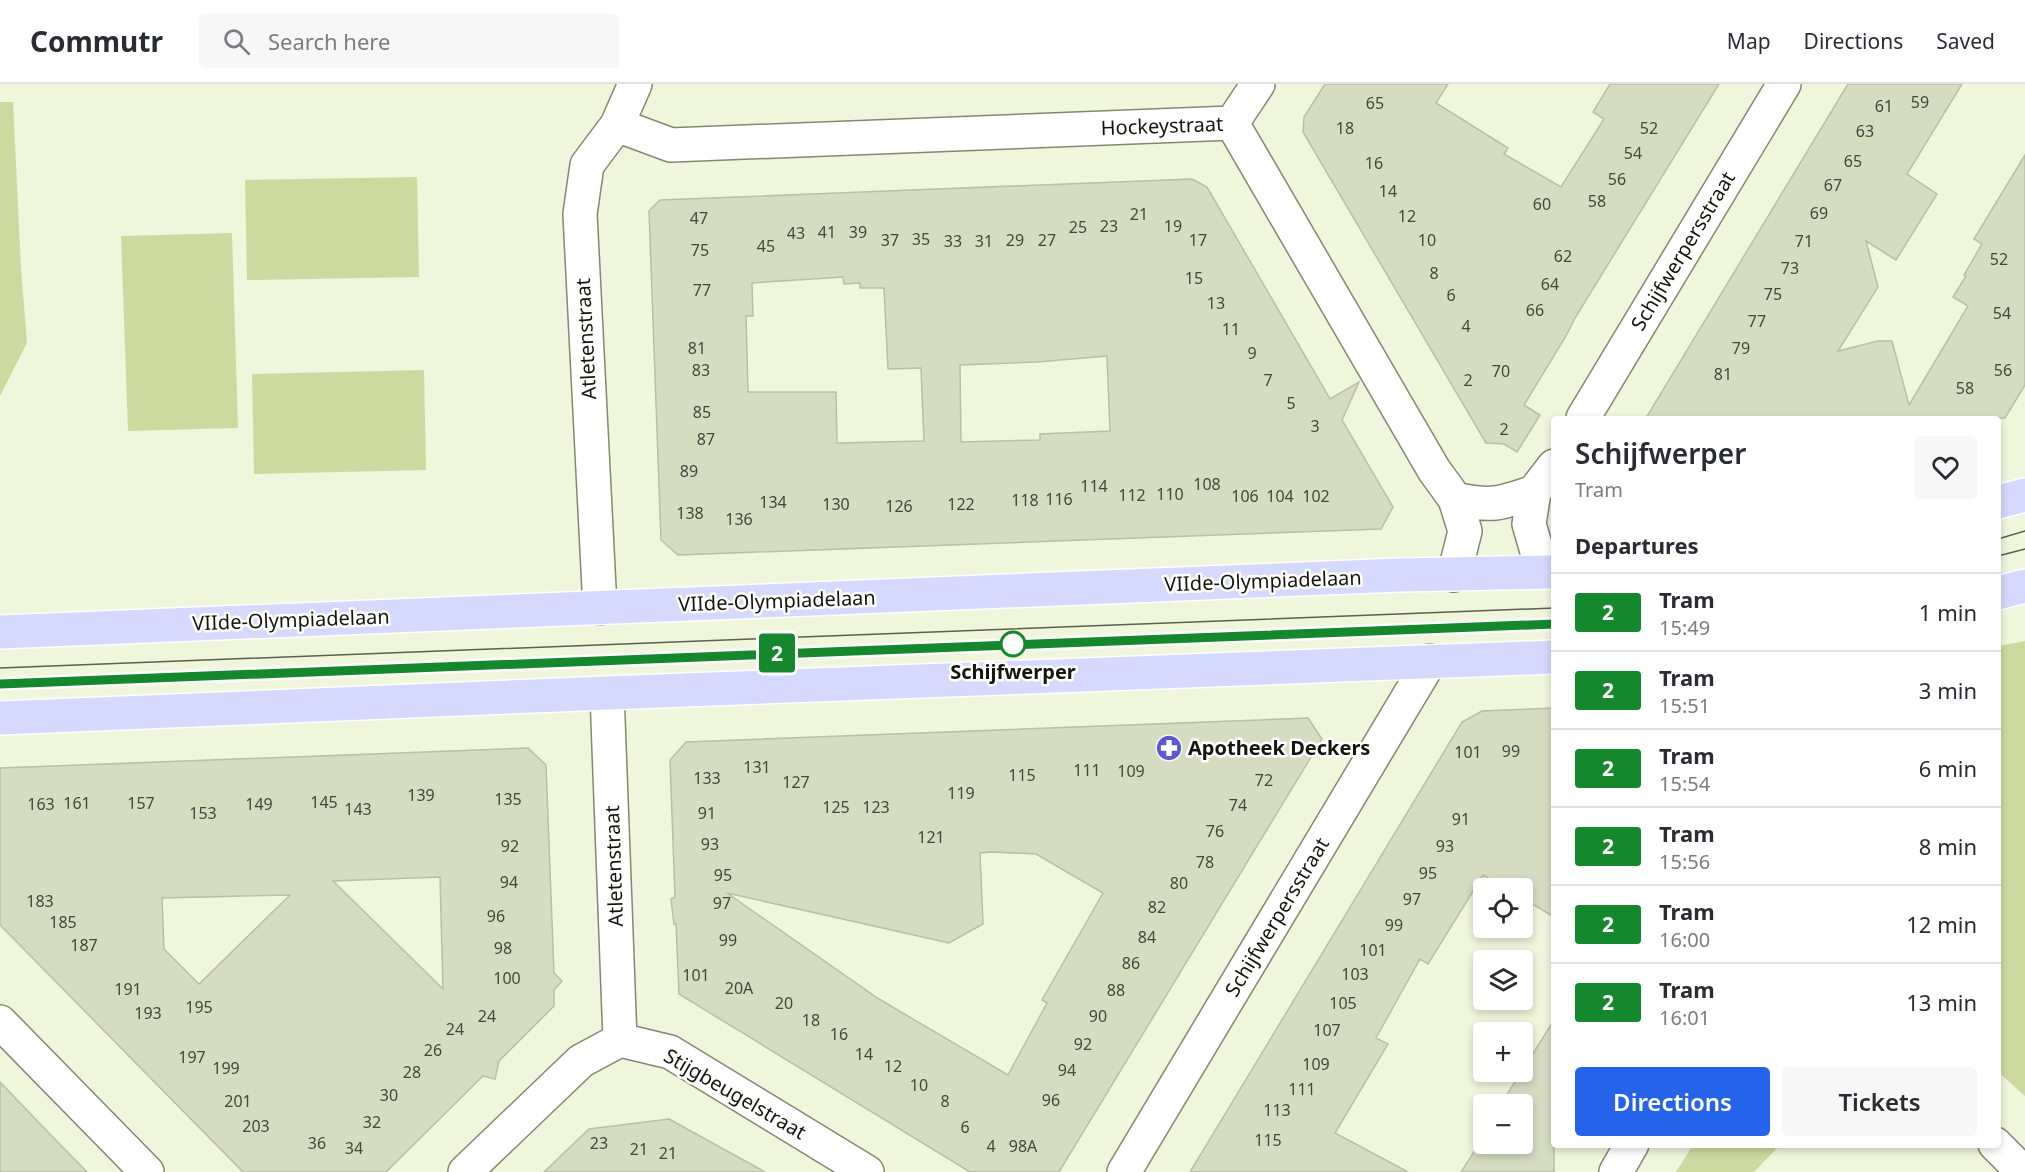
<!DOCTYPE html>
<meta charset="utf-8">
<style>
:root{--surface:#fff;--page:#f7f7f7;--text:#2b2b33;--muted:#7c7c81;--line:#e1e1e2;--accent:#2563eb}
body{margin:0;font-family:"Noto Sans",sans-serif;background:var(--page);color:var(--text);height:100vh;display:flex;flex-direction:column;font-size:22px;white-space:nowrap}
*{box-sizing:border-box;margin:0}
p{font-size:20px;color:var(--muted)}
.icon{flex:none;width:33px;height:33px;fill:none;stroke:currentColor;stroke-width:2;stroke-linecap:round;stroke-linejoin:round}
.map{position:relative;flex:1;overflow:hidden}
.sheet{position:absolute;left:1551px;top:332px;width:450px;height:732px;display:flex;flex-direction:column;background:var(--surface);border-radius:6px;box-shadow:0 3px 9px #0003}
.sheet>*{flex:none}
.badge{padding:0 12px;border-radius:4px;font-size:21px;line-height:39px}
.buttons{position:absolute;left:1473px;top:794px;display:grid;gap:12px}
.buttons a{display:grid;place-items:center;width:60px;height:60px;border-radius:6px;background:var(--surface);box-shadow:0 3px 9px #0003;font-size:30px}
.map>.badge{position:absolute;translate:-50% -50%;box-shadow:0 0 0 3px #fff}
h2{padding:0 24px;font-size:22px;line-height:54px}
.round{display:grid;place-items:center;flex:none;width:63px;height:63px;border-radius:6px;background:var(--page)}
.headline{display:flex;align-items:center;justify-content:space-between;height:102px;padding:0 24px}
h1{font-size:28px;font-weight:600;line-height:45px}
.cta{display:flex;gap:12px;margin-top:auto;padding:12px 24px}
.cta a{flex:1;height:69px;border-radius:6px;background:var(--accent);color:#fff;font-size:24px;font-weight:600;line-height:69px;text-align:center}
.cta a+a{background:var(--page);color:var(--text)}
ul{padding:0;list-style:none}
li{display:flex;align-items:center;gap:18px;height:78px;padding:0 24px;border-top:2px solid var(--line)}
li div{flex:1}
li b{display:block;font-size:22px}
li em{font-style:normal}
li .badge{min-width:66px;font-weight:700;text-align:center}
header{display:flex;align-items:center;gap:36px;box-sizing:border-box;height:84px;padding:0 30px;background:var(--surface);border-bottom:2px solid var(--line)}
header strong{font-size:28px}
nav{display:flex;gap:33px;margin-inline-start:auto;font-size:21px}
.search{width:420px;height:54px;background:var(--page);display:flex;align-items:center;gap:15px;box-sizing:border-box;padding:0 21px;border-radius:6px;color:var(--muted);font-size:22px}
.map>svg:first-child{display:block}
</style>
<header>
<strong>Commutr</strong>
<div class="search"><svg class="icon" aria-label="search" viewBox="0 0 24 24"><circle cx="10" cy="10" r="6"/><path d="M15 15l6 6"/></svg>Search here</div>
<nav><a>Map</a><a>Directions</a><a>Saved</a></nav>
</header>
<div class="map">
<svg width="2025" height="1088" viewBox="0 0 2025 1088">
<rect width="100%" height="100%" fill="#eff6db"/>
<path fill="#ccdaa0" d="M0,18H13L21,184L27,259L0,312Z
M417,93L419,193L247,196L245,96Z
M232,149L238,344L128,347L121,152Z
M424,286L426,386L254,390L252,290Z
M2025,557V1012L1998,988V562Z
M1693,1061V1060L1780,1061L1754,1088H1676Z"/>
<path fill="#d6dcc2" stroke="#b8bfa5" stroke-width="1.5" fill-rule="evenodd" d="M1325,0H1448L1436,19L1508,64L1504,70L1561,103L1604,35L1593,28L1610,0H1719L1575,234L1566,252L1524,321L1540,331L1517,368L1504,360L1486,359L1303,48L1304,33Z
M1848,0H1962L1907,90L1937,110L1896,176L1866,157L1878,203L1838,267L1878,257H1892L1909,321L1968,222L1953,213L1966,192L1964,191L1982,160L1974,155L2025,71V301L2005,334H1646Z
M1192,95L1207,103L1330,315L1359,298L1342,336L1393,423L1381,445L678,471L661,456L649,127L660,116ZM843,193L844,200L860,199V204H884L888,285L921,284L924,357L837,359L836,308H748L746,232H753L752,199ZM1107,272L1110,347L1040,350V356L961,358L960,281L1037,278Z
M1554,624V833L1522,814V804H1505L1483,791L1428,880L1420,875L1376,954L1388,960L1335,1049L1408,1088H1190L1462,638L1482,627Z
M1308,634L1322,655L1059,1088H970L679,910L676,840H674L671,815L675,813L670,676L686,658ZM992,768L1036,770L1103,809L1042,916L1047,919L1008,991L879,915L727,809L949,859L983,840L980,769Z
M528,664L546,681L554,889L562,897L554,906V922L499,977L495,995L483,992L386,1088H243L0,841V684ZM440,793L443,905L333,797ZM290,811L199,900L164,865L162,814Z
M1554,936V1088H1461L1483,1054L1480,1053L1484,1048V1059H1522V1020H1501Z
M0,998L44,1044L87,1088H0Z
M669,1035L765,1088H544L589,1045Z"/>
<g fill="none" stroke-linecap="round" stroke-linejoin="round">
<g stroke="#838970" stroke-width="36">
<path id="minor" d="M1232,39L1258,0
M617,41L671,61L1232,39L1434,386L1455,415L1465,447L1454,491
M1583,334L1784,0
M1455,415C1491,423 1500,420 1534,408
M1543,488L1529,440L1534,408L1554,382
M600,524L580,130L587,81L617,41L635,0
M607,609L620,956
M0,938L147,1088
M1995,1060L2023,1088
M465,1088L581,977L620,956L670,968L867,1088
M1124,1088L1430,577
M1616,1088L1632,1060"/>
</g>
<g stroke="#fff" stroke-width="36">
<path id="major" d="M1998,418L2025,411
M1998,509L2025,502
M0,548L1400,491L1554,488
M0,634L607,609L1554,573"/>
</g>
<use href="#minor" stroke="#fff" stroke-width="33"/>
<use href="#major" stroke="#d4d9fd" stroke-width="33"/>
<path stroke="#5c6050" stroke-width="1.5" d="M1998,455L2025,447
M1998,472L2025,465
M0,584L1554,524
M0,600L1554,540"/>
</g>
<g fill="none" stroke-linecap="round" stroke-linejoin="round">
<g stroke="#fff" stroke-width="14">
<path id="line" d="M0,600L1554,540"/>
</g>
<use href="#line" stroke="#15882e" stroke-width="9"/>
</g>
<defs>
<g id="pharmacy-disc" transform="scale(1.35)"><circle r="9.5" fill="#5c58d1" stroke="#fff"/><path d="M-2-6h4v4h4v4h-4v4h-4v-4h-4v-4h4Z" fill="#fff"/></g>
</defs>
<g fill-rule="evenodd">
<use href="#pharmacy-disc" x="1169" y="664"/>
</g>
<circle fill="#fff" stroke="#15882e" stroke-width="3" cx="1013" cy="560" r="12"/>
<g text-anchor="middle" stroke-width="5" stroke-linejoin="round" paint-order="stroke">
<g font-size="16" fill="#44483a">
<text x="1920" y="24">59</text>
<text x="1375" y="25">65</text>
<text x="1884" y="28">61</text>
<text x="1345" y="50">18</text>
<text x="1649" y="50">52</text>
<text x="1865" y="53">63</text>
<text x="1633" y="75">54</text>
<text x="1853" y="83">65</text>
<text x="1374" y="85">16</text>
<text x="1617" y="101">56</text>
<text x="1833" y="107">67</text>
<text x="1388" y="113">14</text>
<text x="1597" y="123">58</text>
<text x="1542" y="126">60</text>
<text x="1819" y="135">69</text>
<text x="1139" y="136">21</text>
<text x="1407" y="138">12</text>
<text x="699" y="140">47</text>
<text x="1109" y="148">23</text>
<text x="1173" y="148">19</text>
<text x="1078" y="149">25</text>
<text x="827" y="154">41</text>
<text x="858" y="154">39</text>
<text x="796" y="155">43</text>
<text x="921" y="161">35</text>
<text x="890" y="162">37</text>
<text x="1015" y="162">29</text>
<text x="1047" y="162">27</text>
<text x="1198" y="162">17</text>
<text x="1427" y="162">10</text>
<text x="953" y="163">33</text>
<text x="984" y="163">31</text>
<text x="1804" y="163">71</text>
<text x="766" y="168">45</text>
<text x="700" y="172">75</text>
<text x="1563" y="178">62</text>
<text x="1999" y="181">52</text>
<text x="1790" y="190">73</text>
<text x="1434" y="195">8</text>
<text x="1194" y="200">15</text>
<text x="1550" y="206">64</text>
<text x="702" y="212">77</text>
<text x="1773" y="216">75</text>
<text x="1451" y="217">6</text>
<text x="1216" y="225">13</text>
<text x="1535" y="232">66</text>
<text x="2002" y="235">54</text>
<text x="1757" y="243">77</text>
<text x="1466" y="248">4</text>
<text x="1231" y="251">11</text>
<text x="697" y="270">81</text>
<text x="1741" y="270">79</text>
<text x="1252" y="275">9</text>
<text x="701" y="292">83</text>
<text x="2003" y="292">56</text>
<text x="1501" y="293">70</text>
<text x="1723" y="296">81</text>
<text x="1268" y="302">7</text>
<text x="1468" y="302">2</text>
<text x="1965" y="310">58</text>
<text x="1291" y="325">5</text>
<text x="702" y="334">85</text>
<text x="1315" y="348">3</text>
<text x="1504" y="351">2</text>
<text x="706" y="361">87</text>
<text x="689" y="393">89</text>
<text x="1207" y="406">108</text>
<text x="1094" y="408">114</text>
<text x="1170" y="416">110</text>
<text x="1132" y="417">112</text>
<text x="1245" y="418">106</text>
<text x="1280" y="418">104</text>
<text x="1316" y="418">102</text>
<text x="1059" y="421">116</text>
<text x="1025" y="422">118</text>
<text x="773" y="424">134</text>
<text x="836" y="426">130</text>
<text x="961" y="426">122</text>
<text x="899" y="428">126</text>
<text x="690" y="435">138</text>
<text x="739" y="441">136</text>
<text x="1511" y="673">99</text>
<text x="1468" y="674">101</text>
<text x="757" y="689">131</text>
<text x="1087" y="692">111</text>
<text x="1131" y="693">109</text>
<text x="1022" y="697">115</text>
<text x="707" y="700">133</text>
<text x="1264" y="702">72</text>
<text x="796" y="704">127</text>
<text x="961" y="715">119</text>
<text x="421" y="717">139</text>
<text x="508" y="721">135</text>
<text x="324" y="724">145</text>
<text x="77" y="725">161</text>
<text x="141" y="725">157</text>
<text x="41" y="726">163</text>
<text x="259" y="726">149</text>
<text x="1238" y="727">74</text>
<text x="836" y="729">125</text>
<text x="876" y="729">123</text>
<text x="358" y="731">143</text>
<text x="203" y="735">153</text>
<text x="707" y="735">91</text>
<text x="1461" y="741">91</text>
<text x="1215" y="753">76</text>
<text x="931" y="759">121</text>
<text x="710" y="766">93</text>
<text x="510" y="768">92</text>
<text x="1445" y="768">93</text>
<text x="1205" y="784">78</text>
<text x="1428" y="795">95</text>
<text x="723" y="797">95</text>
<text x="509" y="804">94</text>
<text x="1179" y="805">80</text>
<text x="1412" y="821">97</text>
<text x="40" y="823">183</text>
<text x="722" y="825">97</text>
<text x="1157" y="829">82</text>
<text x="496" y="838">96</text>
<text x="63" y="844">185</text>
<text x="1394" y="847">99</text>
<text x="1147" y="859">84</text>
<text x="728" y="862">99</text>
<text x="84" y="867">187</text>
<text x="503" y="870">98</text>
<text x="1373" y="872">101</text>
<text x="1131" y="885">86</text>
<text x="1355" y="896">103</text>
<text x="696" y="897">101</text>
<text x="507" y="900">100</text>
<text x="739" y="910">20A</text>
<text x="128" y="911">191</text>
<text x="1116" y="912">88</text>
<text x="784" y="925">20</text>
<text x="1343" y="925">105</text>
<text x="199" y="929">195</text>
<text x="148" y="935">193</text>
<text x="487" y="938">24</text>
<text x="1098" y="938">90</text>
<text x="811" y="942">18</text>
<text x="455" y="951">24</text>
<text x="1327" y="952">107</text>
<text x="839" y="956">16</text>
<text x="1083" y="966">92</text>
<text x="433" y="972">26</text>
<text x="864" y="976">14</text>
<text x="192" y="979">197</text>
<text x="1316" y="986">109</text>
<text x="893" y="988">12</text>
<text x="226" y="990">199</text>
<text x="1067" y="992">94</text>
<text x="412" y="994">28</text>
<text x="919" y="1007">10</text>
<text x="1302" y="1011">111</text>
<text x="389" y="1017">30</text>
<text x="1051" y="1022">96</text>
<text x="238" y="1023">201</text>
<text x="945" y="1023">8</text>
<text x="1277" y="1032">113</text>
<text x="372" y="1044">32</text>
<text x="256" y="1048">203</text>
<text x="965" y="1049">6</text>
<text x="1268" y="1062">115</text>
<text x="317" y="1065">36</text>
<text x="599" y="1065">23</text>
<text x="991" y="1068">4</text>
<text x="1023" y="1068">98A</text>
<text x="354" y="1070">34</text>
<text x="639" y="1071">21</text>
<text x="668" y="1075">21</text>
</g>
<g font-size="20" fill="#14160c" stroke="#fff">
<text transform="translate(1162 42) rotate(-2)" y="7">Hockeystraat</text>
<text transform="translate(1683 167) rotate(-59)" y="7">Schijfwerpersstraat</text>
<text transform="translate(586 255) rotate(-93)" y="7">Atletenstraat</text>
<text transform="translate(1263 497) rotate(-2)" y="7">VIIde-Olympiadelaan</text>
<text transform="translate(777 517) rotate(-2)" y="7">VIIde-Olympiadelaan</text>
<text transform="translate(291 536) rotate(-2)" y="7">VIIde-Olympiadelaan</text>
<text transform="translate(614 782) rotate(-92)" y="7">Atletenstraat</text>
<text transform="translate(1277 833) rotate(-59)" y="7">Schijfwerpersstraat</text>
<text transform="translate(735 1010) rotate(30)" y="7">Stijgbeugelstraat</text>
</g>
<g font-size="20" font-weight="bold" fill="#14160c" stroke="#fff">
<text x="1013" y="595">Schijfwerper</text>
</g>
<g font-size="20" font-weight="bold" fill="#14160c" stroke="#fff" text-anchor="start">
<text x="1188" y="671">Apotheek Deckers</text>
</g>
</g>
</svg>
<div class="buttons">
<a><svg class="icon" aria-label="locate" viewBox="0 0 24 24"><circle cx="12" cy="12" r="6"/><path d="M12 2v4M12 18v4M2 12h4M18 12h4"/></svg></a>
<a><svg class="icon" aria-label="layers" viewBox="0 0 24 24"><path d="M12 4l9 5-9 5-9-5zM3 14l9 5 9-5"/></svg></a>
<a>+</a>
<a>−</a>
</div>
<b class="badge" style="left:777px;top:569px;background:#15882e;color:#fff">2</b>
<section class="sheet">
<div class="headline"><div><h1>Schijfwerper</h1><p>Tram</p></div><a class="round"><svg class="icon" aria-label="heart" viewBox="0 0 24 24"><path d="M12 20l-8-8c-3-5 5-10 8-4 3-6 11-1 8 4z"/></svg></a></div>
<h2>Departures</h2>
<ul>
<li><span class="badge" style="background:#15882e;color:#fff">2</span><div><b>Tram</b><p>15:49</p></div><em>1 min</em></li>
<li><span class="badge" style="background:#15882e;color:#fff">2</span><div><b>Tram</b><p>15:51</p></div><em>3 min</em></li>
<li><span class="badge" style="background:#15882e;color:#fff">2</span><div><b>Tram</b><p>15:54</p></div><em>6 min</em></li>
<li><span class="badge" style="background:#15882e;color:#fff">2</span><div><b>Tram</b><p>15:56</p></div><em>8 min</em></li>
<li><span class="badge" style="background:#15882e;color:#fff">2</span><div><b>Tram</b><p>16:00</p></div><em>12 min</em></li>
<li><span class="badge" style="background:#15882e;color:#fff">2</span><div><b>Tram</b><p>16:01</p></div><em>13 min</em></li>
</ul>
<div class="cta"><a>Directions</a><a>Tickets</a></div>
</section>
</div>
